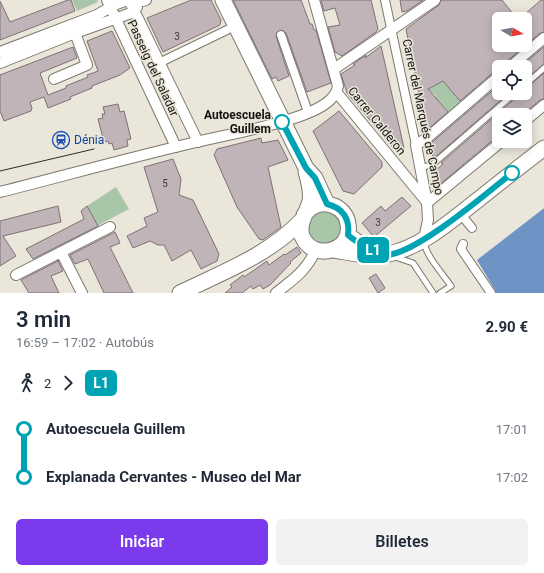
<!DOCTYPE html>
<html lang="es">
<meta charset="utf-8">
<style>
:root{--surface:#fff;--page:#f2f2f3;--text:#1f2937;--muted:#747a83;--accent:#7c3aed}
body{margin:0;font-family:Roboto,sans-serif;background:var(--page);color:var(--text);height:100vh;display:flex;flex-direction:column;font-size:15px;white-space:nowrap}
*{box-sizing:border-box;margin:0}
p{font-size:13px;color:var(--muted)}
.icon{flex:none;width:22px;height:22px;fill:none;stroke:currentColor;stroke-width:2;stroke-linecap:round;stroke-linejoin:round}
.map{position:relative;height:293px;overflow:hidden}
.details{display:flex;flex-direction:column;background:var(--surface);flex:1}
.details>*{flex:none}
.badge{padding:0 8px;border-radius:6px;font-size:14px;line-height:26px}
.needle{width:26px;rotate:99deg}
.fabs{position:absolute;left:492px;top:12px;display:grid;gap:8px}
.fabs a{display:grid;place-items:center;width:40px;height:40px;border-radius:6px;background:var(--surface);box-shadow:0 2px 10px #0003;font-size:20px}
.map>.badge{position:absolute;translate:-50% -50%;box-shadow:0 0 0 2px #fff}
.legs{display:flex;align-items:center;gap:6px;height:44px;padding:0 16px;font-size:13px}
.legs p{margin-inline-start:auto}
.headline{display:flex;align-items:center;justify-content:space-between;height:68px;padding:0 16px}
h1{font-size:22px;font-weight:600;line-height:30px}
.cta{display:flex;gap:8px;margin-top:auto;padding:8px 16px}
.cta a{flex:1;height:46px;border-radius:6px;background:var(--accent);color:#fff;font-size:16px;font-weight:600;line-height:46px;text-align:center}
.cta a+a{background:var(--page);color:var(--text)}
ul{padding:0 16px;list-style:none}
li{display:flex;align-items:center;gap:14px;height:48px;font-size:15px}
li i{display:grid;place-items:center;width:6px;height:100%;margin:0 5px;background:currentColor}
li i::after{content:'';width:10px;height:10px;margin:-5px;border:3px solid;border-radius:50%;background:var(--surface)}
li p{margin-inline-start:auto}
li:first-child i{background:linear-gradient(#0000 50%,currentColor 0)}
li:last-child i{background:linear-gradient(currentColor 50%,#0000 0)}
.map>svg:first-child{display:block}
</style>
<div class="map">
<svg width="544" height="293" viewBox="0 0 544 293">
<rect width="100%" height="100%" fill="#eae6da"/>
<path fill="#a9c6a8" d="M72,0H97L98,2L77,11Z
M443,81L462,102L449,113L440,102L435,105L431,100L436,96L428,89Z
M116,187L129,209L97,226L87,206Z
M308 227a17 17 0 1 1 34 0a17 17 0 1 1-34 0Z"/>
<path fill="#6e94c6" d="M544,208V293H496V292L477,260Z"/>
<path fill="#eae6da" d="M544,206V208L490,249L489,247Z"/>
<path fill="#c1b4b8" stroke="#7e7175" d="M68,0H71L75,11L0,40V1L10,22Z
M191,0H211L221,20L220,25L163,52L147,18Z
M233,0H301L310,24H312L314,30H316L331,83L307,92L286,33L282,30L277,32L276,36L289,76L278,81L276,77L272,79Z
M321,0H371L378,29L376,32L342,56L335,52L328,27L340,25L335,8L324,11Z
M400,0H423L407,11L402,12Z
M441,0H502L517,19H499V45H525V14L541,0H544V32L540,33L506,62L504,67H499V70L495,71L460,101L443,81L428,89L448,112L428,129L426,128L406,29L439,5Z
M112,31L130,68L120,75L92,86V88L70,97L71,99L48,108L44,97L30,102L32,108L31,111L4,121L0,111V75L73,47L77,58L40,73L48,95L66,88V86L88,77L87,75L98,71L87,41Z
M381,46L404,148L402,151L399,152L396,151L347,93L341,74L355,65L353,64L366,55L365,58Z
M544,47V64L525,80V67H520Z
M544,73V99L540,100L522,115H499V135L439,185L436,170L443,164L441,163L518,96L519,93H525V89Z
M499,85V93H509L434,158L433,157L430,144Z
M118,104L120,112L124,111L131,139L127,140L128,146L114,150L112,143L109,144L108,141L104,142L98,119L103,118L102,114H105L103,107Z
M339,111L382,162V167L354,194L343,191L313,131Z
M261,138L262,143L278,140L288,160L268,167L281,227L263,240L259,239L237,207L214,155L217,149Z
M173,159L181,179L179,195L193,200L219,254L217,261L201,269L191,250L172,261L164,245H158L150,241L133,248L127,236L147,226L144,218L158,212L144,167Z
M402,197L411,206L374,237L362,223L381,206L385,211Z
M58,206L61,222L3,236L16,256L0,266V221Z
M87,206L98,226L33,259L26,249L84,219L81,211Z
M115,232L120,243L110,247L133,293H104L88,259L75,264L70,255Z
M297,247L301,253L290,262L291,263L270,285L263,289L260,285L253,289L251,286L242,293H225L232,287L230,285L243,275L244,277L267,261L269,265L284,254L285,255Z
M58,261L63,271L51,276L59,293H29L21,280Z
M376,274L385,288L378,293L369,278Z"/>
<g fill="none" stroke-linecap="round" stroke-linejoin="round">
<g stroke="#7b786e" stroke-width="7">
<path id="service" d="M525,85L544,68
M421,168L433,164L515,93
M424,241C425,255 443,274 451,286L440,293
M395,257L413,263L433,293"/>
</g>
<g stroke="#7b786e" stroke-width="10">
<path id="pedestrian" d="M385,0L416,145
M281,35L308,112
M165,60L227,30
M463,217L472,228
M463,244L461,249L491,293"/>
</g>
<g stroke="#7b786e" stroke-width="12">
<path id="minor" d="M107,0L176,147
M129,0L198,142
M0,52L97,15C106,10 118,1 130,0C137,0 138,3 146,0
M0,63L75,33L134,12L137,7
M510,67L544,38
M334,69L435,0
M54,79L87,65L75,33
M337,93L426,201
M525,121L544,105
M0,192C63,176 125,159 188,144C225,135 264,129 300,116C314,111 336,102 338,86L314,0
M427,203L502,141
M424,239L428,220L427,203L416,145L427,138L499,76
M61,252L82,293
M16,275L110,227
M276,293C295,278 305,272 316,250"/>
</g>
<g stroke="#7b786e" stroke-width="17">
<path id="secondary" d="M223,0L306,168L315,178L327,204
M304,215C306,213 308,210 311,208C325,198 346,207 348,224C353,252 312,262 302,236C298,223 307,213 310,201C312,192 308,180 306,171
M348,235L363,246L380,253
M334,250C352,253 370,258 388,254C421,248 453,219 479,199C500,182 522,165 544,148
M180,293C223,272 269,255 302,220"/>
</g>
<use href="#service" stroke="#fff" stroke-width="5"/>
<use href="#pedestrian" stroke="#fff" stroke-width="8"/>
<use href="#minor" stroke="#fff" stroke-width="10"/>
<use href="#secondary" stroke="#fff" stroke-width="15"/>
<path stroke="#2c2b26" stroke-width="1" d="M0,171L94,149"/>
</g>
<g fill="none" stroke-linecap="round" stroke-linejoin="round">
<g stroke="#fff" stroke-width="9">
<path id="line-1" d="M282,122L306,168L315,178L327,204C343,208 350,219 348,235C355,241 375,254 385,255C414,256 488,192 512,173"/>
</g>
<use href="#line-1" stroke="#00a3b4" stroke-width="6"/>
</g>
<defs>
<g id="station-ring" transform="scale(0.9)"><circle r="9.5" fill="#eae6da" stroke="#1a4fb4" stroke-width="1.5"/><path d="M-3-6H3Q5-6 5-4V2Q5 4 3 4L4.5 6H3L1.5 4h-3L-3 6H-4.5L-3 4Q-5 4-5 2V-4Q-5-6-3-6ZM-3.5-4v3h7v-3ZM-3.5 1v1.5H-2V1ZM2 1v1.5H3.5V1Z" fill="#1a4fb4"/></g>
</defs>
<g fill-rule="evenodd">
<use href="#station-ring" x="61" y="140"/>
</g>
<g fill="#fff" stroke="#00a3b4" stroke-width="2">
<circle cx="282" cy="122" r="7"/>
<circle cx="512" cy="173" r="7"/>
</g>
<g text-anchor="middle" stroke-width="3" stroke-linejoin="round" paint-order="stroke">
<g font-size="10" fill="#3e3a38">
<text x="177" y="40">3</text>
<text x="165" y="187">5</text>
<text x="378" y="226">3</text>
</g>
<g font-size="12" fill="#13120e" stroke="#eae6da">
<text transform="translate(153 68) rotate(65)" y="4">Passeig del Saladar</text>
<text transform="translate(423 117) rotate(78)" y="4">Carrer del Marqués de Campo</text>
<text transform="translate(377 121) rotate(51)" y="4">Carrer Calderon</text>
</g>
<g font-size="12" font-weight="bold" fill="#13120e" stroke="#eae6da" text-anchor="end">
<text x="271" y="119">Autoescuela<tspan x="271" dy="14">Guillem</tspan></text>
</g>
<g font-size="12" fill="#164399" stroke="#eae6da" text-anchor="start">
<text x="74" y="144">Dénia</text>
</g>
</g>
</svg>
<div class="fabs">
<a><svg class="needle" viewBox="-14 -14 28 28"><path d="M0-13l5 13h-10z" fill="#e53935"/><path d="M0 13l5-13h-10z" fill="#747a83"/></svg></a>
<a><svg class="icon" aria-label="locate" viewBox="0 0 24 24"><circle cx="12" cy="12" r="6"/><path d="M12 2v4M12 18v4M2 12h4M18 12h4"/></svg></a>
<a><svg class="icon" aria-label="layers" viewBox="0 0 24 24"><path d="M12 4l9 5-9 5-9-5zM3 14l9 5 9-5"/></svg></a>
</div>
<b class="badge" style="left:373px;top:250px;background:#00a3b4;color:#fff">L1</b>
</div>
<section class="details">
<div class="headline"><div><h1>3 min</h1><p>16:59 – 17:02 · Autobús</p></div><b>2.90 €</b></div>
<div class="legs"><svg class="icon" aria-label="walk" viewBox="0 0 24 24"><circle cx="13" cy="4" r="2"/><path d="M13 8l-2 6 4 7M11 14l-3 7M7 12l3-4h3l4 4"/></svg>2<svg class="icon" aria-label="forward" viewBox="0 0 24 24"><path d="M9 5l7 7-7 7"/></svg><b class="badge" style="background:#00a3b4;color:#fff">L1</b></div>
<ul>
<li><i style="color:#00a3b4"></i><b>Autoescuela Guillem</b><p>17:01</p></li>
<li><i style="color:#00a3b4"></i><b>Explanada Cervantes - Museo del Mar</b><p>17:02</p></li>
</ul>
<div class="cta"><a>Iniciar</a><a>Billetes</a></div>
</section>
